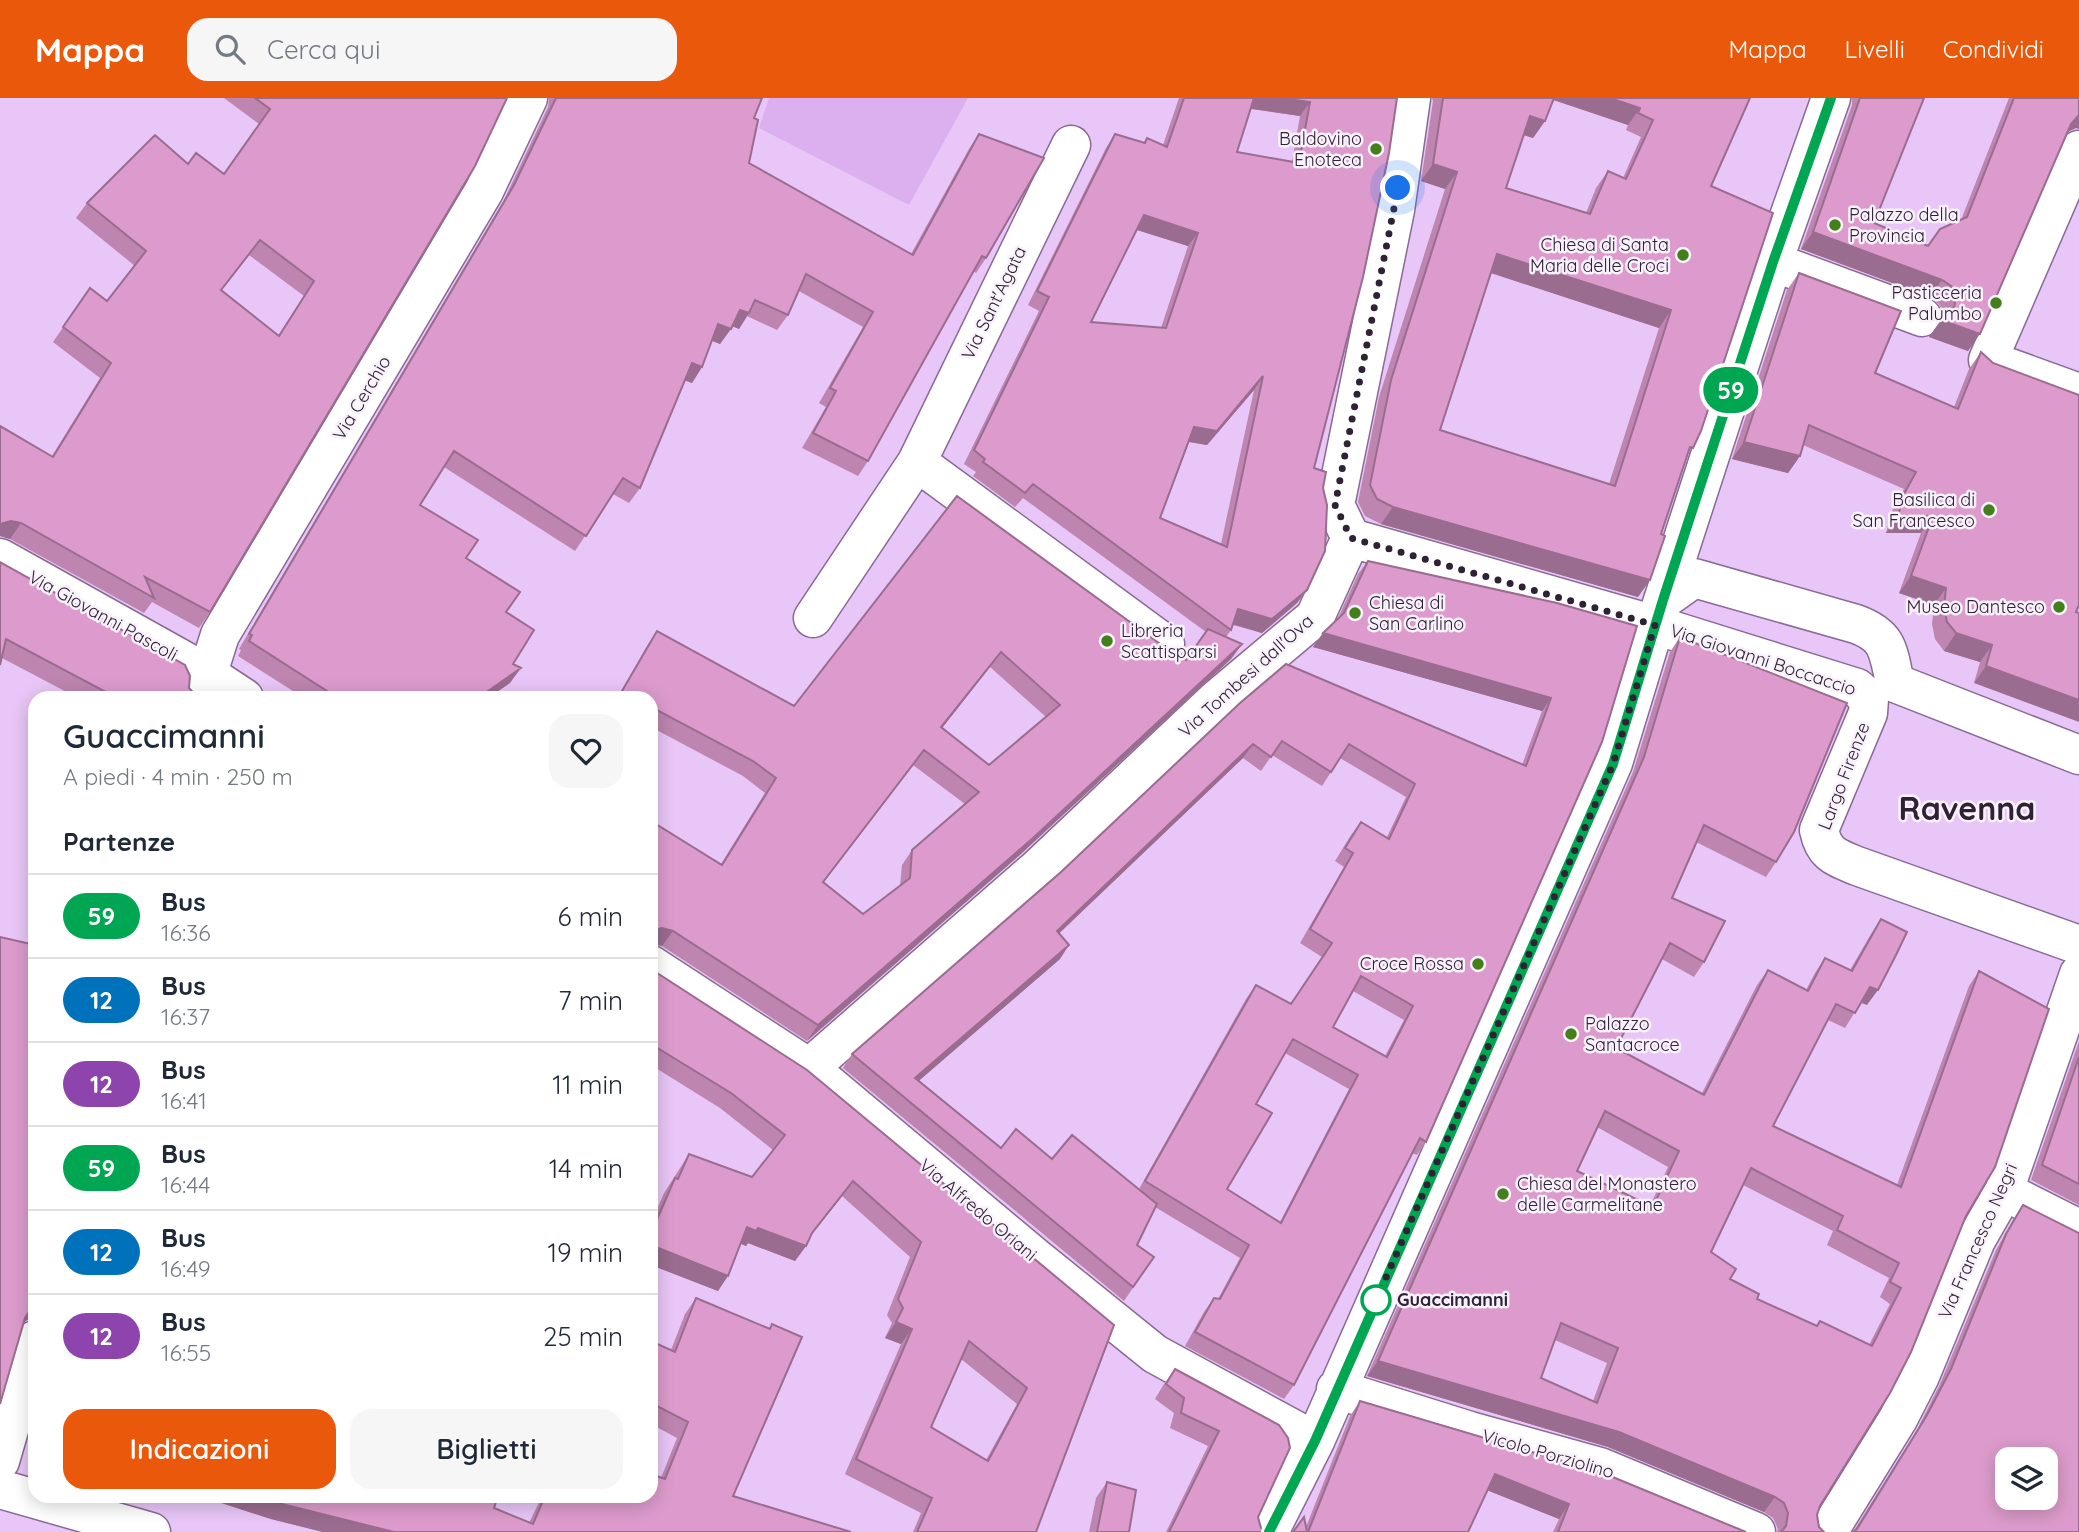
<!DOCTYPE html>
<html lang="it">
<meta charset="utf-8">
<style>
:root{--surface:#fff;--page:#f6f6f7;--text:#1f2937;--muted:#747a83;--line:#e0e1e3;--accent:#ea580c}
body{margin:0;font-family:Quicksand,sans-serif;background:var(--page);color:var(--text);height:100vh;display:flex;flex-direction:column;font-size:26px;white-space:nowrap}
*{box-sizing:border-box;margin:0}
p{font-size:23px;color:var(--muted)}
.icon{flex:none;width:38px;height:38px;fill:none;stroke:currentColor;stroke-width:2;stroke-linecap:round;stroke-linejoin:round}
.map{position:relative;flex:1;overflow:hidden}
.drawer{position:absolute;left:28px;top:593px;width:630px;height:812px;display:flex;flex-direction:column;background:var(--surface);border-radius:21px;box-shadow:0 4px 18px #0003}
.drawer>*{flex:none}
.badge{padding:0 14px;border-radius:23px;font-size:24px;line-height:46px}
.fabs{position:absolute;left:1995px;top:1349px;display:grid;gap:14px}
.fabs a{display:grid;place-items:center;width:63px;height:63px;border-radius:14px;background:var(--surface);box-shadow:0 4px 18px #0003;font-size:35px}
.you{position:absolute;width:35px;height:35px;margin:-18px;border:5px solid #fff;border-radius:50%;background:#1a73e8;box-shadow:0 0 0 10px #1a73e833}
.map>.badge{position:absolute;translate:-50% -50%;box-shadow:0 0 0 4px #fff}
h2{padding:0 35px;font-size:26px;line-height:63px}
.round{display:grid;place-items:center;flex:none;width:74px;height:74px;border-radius:21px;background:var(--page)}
.headline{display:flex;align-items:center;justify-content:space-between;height:119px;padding:0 35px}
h1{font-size:33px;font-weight:600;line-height:52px}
.action{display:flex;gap:14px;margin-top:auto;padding:14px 35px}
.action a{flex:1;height:80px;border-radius:21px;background:var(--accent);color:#fff;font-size:28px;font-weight:600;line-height:80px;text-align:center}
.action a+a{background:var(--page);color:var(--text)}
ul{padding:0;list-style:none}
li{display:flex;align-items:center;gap:21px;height:84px;padding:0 35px;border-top:2px solid var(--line)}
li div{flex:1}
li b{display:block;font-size:26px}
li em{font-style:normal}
li .badge{min-width:77px;font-weight:700;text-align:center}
header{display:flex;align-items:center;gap:42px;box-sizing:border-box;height:98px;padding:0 35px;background:var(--accent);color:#fff}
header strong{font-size:33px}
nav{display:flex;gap:38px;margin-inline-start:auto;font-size:24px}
.search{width:490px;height:63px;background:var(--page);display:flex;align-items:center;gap:18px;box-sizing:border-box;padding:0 24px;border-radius:21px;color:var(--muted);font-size:26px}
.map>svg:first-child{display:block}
</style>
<header>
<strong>Mappa</strong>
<div class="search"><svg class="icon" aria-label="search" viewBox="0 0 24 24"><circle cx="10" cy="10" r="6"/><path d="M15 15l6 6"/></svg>Cerca qui</div>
<nav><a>Mappa</a><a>Livelli</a><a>Condividi</a></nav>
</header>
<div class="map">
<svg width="2079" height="1434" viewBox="0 0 2079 1434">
<rect width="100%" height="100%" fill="#e8c6f7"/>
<path fill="#dcafee" d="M769,0H968L909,107L759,30Z"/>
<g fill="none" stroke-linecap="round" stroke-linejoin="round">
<g stroke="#896a96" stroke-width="41">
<path id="minor" d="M2079,52L1988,262L2079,295
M1773,164L1922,219
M917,364L1165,546
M1351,440L1655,527L1857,590L1869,601
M1351,440L1335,407L1395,112L1411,0
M0,460L206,575L244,600
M1663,502L1694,480L1856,526C1889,538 1888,553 1895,585
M813,520L917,364L1071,47
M1895,585L2079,657
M200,600L220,537L484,93L528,0
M1869,601L1868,615L1819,732C1824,756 1835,759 1857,768L2079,847
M651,867L809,970L1036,1160L1155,1256L1315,1343
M809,970L1037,771L1216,602L1315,519L1351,440
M2004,1093L2079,1131
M1336,1291L1470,1333L1600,1369L1756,1434
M0,1363L35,1242
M0,1391L151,1434
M1269,1434L1315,1343L1613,665L1655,527L1773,164L1831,0
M1828,1434L1898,1321L1920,1278L1976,1142L2004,1093L2079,876"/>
</g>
<use href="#minor" stroke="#fff" stroke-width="38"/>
</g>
<path fill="#bd85af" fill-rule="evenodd" d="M224,0H507L210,514L199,530L152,504L144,515L10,441L0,438L52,358L100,280L53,244L90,190L107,203L135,168L76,120L87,105L188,66L224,76L259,26ZM249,157L304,198L278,238L221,193Z
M549,0H762L754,20L749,65L911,156L969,51L979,36L986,160L976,175L973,173L868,363L858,378L802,350L826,309L819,305L863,229L799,193L788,217L777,232L747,218L739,231L732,228L720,246L712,243L702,269L692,285L685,282L640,390L629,405L613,396L575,453L444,369L420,407L466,460L506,514L513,566L510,585L488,600H304L238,558L241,552L239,551L504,102L548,9Z
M1179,0H1397L1314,370L1307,492L1297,505L1262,535L1233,527L1231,532L1226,539L1242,546L1231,561L1022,755L807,943L662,848L651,845L721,766L765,695L743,678L651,629V600H617L647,548L657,533L794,608L957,398L1163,548L1186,562L1206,534L1023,400L1015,409L973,378L976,374L964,366L1039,213L1028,207L1106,50L1115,36L1143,45L1147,40L1163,47ZM1251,11L1300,18L1292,64L1237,54ZM1137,132L1188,148L1161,230L1091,224ZM1254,292L1221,446L1160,420L1189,344L1207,347ZM990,569L1046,619L989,667L942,630ZM913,667L965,706L912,752L902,767L900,788L863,816L824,784Z
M1432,0H1750L1711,88L1686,360L1638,499L1381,426L1365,418L1358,404L1379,299L1445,91L1421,83L1433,3ZM1553,2L1628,27L1626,32L1641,39L1623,80L1608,73L1596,90L1586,115L1506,90L1523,37L1533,40L1545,23ZM1491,175L1659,230L1609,386L1440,332Z
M1852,0H1924L1874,125L1928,148L1961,122L2009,0H2079L2076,30L2068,34L1968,253L1929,239L1943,220L1944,216L1939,206L1930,199L1801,151L1852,7Z
M1799,175L1875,275L1954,309L1969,271L1981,254L2079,507L1974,585L1980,564L1944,553L1935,541L1932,526L1934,507L1899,495L1921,435H1886L1892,413L1904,391L1803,347L1800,358L1788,375L1732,361L1787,192Z
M1368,463L1637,528L1426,1044L1417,1057L1412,1055L1294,1287L1284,1301L1185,1248L1204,1214L1214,1200L1218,1201L1240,1160L1155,1109L1137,1147L1154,1159L1124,1203L843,970L852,956L1061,774L1240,605L1522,667L1542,613L1313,549L1323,535L1338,520L1358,476ZM1272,657L1322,688L1340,660L1406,699L1387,739L1361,724L1351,737L1335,763L1344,769L1300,845L1322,859L1291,906L1256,887L1246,901L1139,1091L1052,1061L1001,1050L919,982L1060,861L1059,835L1243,660L1261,673ZM1353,893L1404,922L1385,958L1333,929ZM1285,955L1349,991L1280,1124L1227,1091L1256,1006Z
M0,464L189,590L198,600H78L2,560Z
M1680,539L1776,764L1766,779L1696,744L1672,800L1704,864L1694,879L1662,861L1616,950L1702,995L1757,887L1768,872L1806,892L1815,875L1825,860L1850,872L1871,836L1881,821L1867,907L1861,904L1845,930L1828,922L1773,1028L1897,1087L1969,888L1979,873L1966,1118L1820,1408L1817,1417L1819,1429L1824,1434H1777L1778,1431L1773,1420L1764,1414L1608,1349L1367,1278L1633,674L1670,554ZM1597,1029L1668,1069L1650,1108L1577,1073ZM1743,1087L1833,1133L1827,1147L1889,1180L1880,1199L1890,1206L1869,1247L1820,1223L1816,1228L1757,1201L1730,1181L1711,1154ZM1555,1242L1607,1265L1593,1303L1541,1280Z
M651,871L1114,1227L1036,1434H913L921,1415L845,1376L901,1246L885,1240L892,1225L887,1217L910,1159L842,1098L810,1139L806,1148L795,1163L748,1145L746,1148L741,1146L718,1193L651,1167V1125L664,1095L689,1056L752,1079L773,1052L720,1010L651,967ZM961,1261L1017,1306L986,1362L931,1329Z
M2079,943V1107L2031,1082Z
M2023,1107L2079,1434H1853L1917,1332L1940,1286L1996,1152L2013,1122Z
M696,1200L769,1231L772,1226L733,1398L851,1434H323L271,1421L200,1398H498L494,1410L529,1425L542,1398H651L661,1380L677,1340L651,1326V1243L671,1252L685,1216Z
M1175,1271L1279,1327L1258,1419L1261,1430L1265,1434H1166L1208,1348L1170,1330L1174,1315L1155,1301L1164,1286Z
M1360,1303L1746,1434H1553L1559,1421L1487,1392L1468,1434H1293L1306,1429L1350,1318Z
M35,1321V1345L28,1343Z
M1107,1384L1129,1434H1089L1096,1400Z"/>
<path fill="#9a6c8f" d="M1253,0H1281L1310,4L1300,18L1246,10Z
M1548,0H1610L1640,10L1628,27Z
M2079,17V31L2076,30L2065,35L2071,26Z
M1530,18L1545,23L1533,40L1518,35Z
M1433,66L1457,74L1445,91L1421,83Z
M1144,117L1198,135L1188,148L1134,131Z
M1813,134L1942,182L1930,199L1801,151Z
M260,142L249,157L210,207L221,192Z
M1497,156L1671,212L1659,230L1485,173Z
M740,212L749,215L739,231L730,227Z
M1941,222L1980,236L1968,253L1929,239Z
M718,226L731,231L720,246L708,241Z
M692,265L702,269L692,285L681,281Z
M1263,278L1254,292L1207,347L1184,343L1194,329Z
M1744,344L1800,358L1788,375L1732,361Z
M1393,409L1650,482L1638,499L1381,426Z
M1898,418H1933L1921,435H1886Z
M11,423L21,425L10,441L0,438V426Z
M1911,478L1946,490L1934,507L1899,495Z
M1307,492L1297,505L1262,535L1229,525L1238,511Z
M1323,535L1551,600L1542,613L1313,549Z
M1956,535L1992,547L1980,564L1944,553Z
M1242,546L1231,561L1022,755L807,943L818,927Z
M1001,554L990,569L931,644L941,629Z
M1986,568L2079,602V624L1974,585Z
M521,570L510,585L488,600H478Z
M1253,646L1243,660L1047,847L1057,833Z
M924,652L913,667L812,799L823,784Z
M662,830L673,833L662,848L651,845V833Z
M1069,847L1060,861L906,994L915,980Z
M1870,889L1878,892L1867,907L1859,904Z
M853,1083L842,1098L803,1147L806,1148L795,1163L748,1145L746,1148L737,1144L747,1129L812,1135Z
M651,1147L728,1178L718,1193L651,1167Z
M35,1208V1221H29L20,1226L31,1211Z
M896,1224L912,1231L901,1246L885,1240Z
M1378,1263L1619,1334L1775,1399L1764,1414L1608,1349L1367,1278Z
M35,1334V1345L28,1343Z
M1495,1376L1569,1406L1559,1421L1484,1391Z
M200,1398H259L394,1434H323L271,1421Z"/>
<path fill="#dc9bcc" stroke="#9a6c8f" stroke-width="2" fill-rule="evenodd" d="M255,0H507L475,68L210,514L145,479L154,500L21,425L11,423L0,426V328L53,359L111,265L63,229L90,190L107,203L146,153L87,105L155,37L188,66L196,55L224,76L270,11ZM260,142L314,183L279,238L221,192Z
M556,0H762L754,20L758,22L749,65L913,157L979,36L1044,60L986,160L982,158L868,363L813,335L836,293L830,290L873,214L806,176L788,217L755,202L749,215L740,212L731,231L718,226L702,269L692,265L640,390L623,380L586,438L454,353L420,407L478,442L466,460L520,494L506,514L534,532L513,566L521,570L478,600H338L249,543L252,537L249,536L514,87Z
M1184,0H1254L1237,54L1299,65L1310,4L1281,0H1397L1389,55L1363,179L1314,370L1326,374L1323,390L1327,407L1325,453L1307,492L1272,521L1238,511L1231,532L1033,386L1025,395L983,364L985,361L974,352L1049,199L1037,193L1115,36L1145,45L1147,40L1167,49ZM1144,117L1198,135L1166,230L1091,224ZM1263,278L1227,449L1160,420L1194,329L1217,333Z
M1443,0H1554L1545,23L1530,18L1506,90L1590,116L1608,73L1626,81L1653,22L1638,15L1640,10L1610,0H1750L1711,88L1773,115L1701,333L1693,350L1690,349L1661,436L1665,438L1650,482L1393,409L1377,401L1370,387L1391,282L1457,74L1433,66ZM1497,156L1671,212L1615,388L1440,332Z
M1860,0H1924L1874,125L1928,148L1940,131L1967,119L2014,0H2079V17L2071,26L1980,236L1941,222L1954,210L1956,199L1951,188L1942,182L1813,134Z
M1799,175L1901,213L1875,275L1958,311L1981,254L1993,265L2079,297V507L2076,514L2079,515V602L1986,568L1992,547L1956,535L1947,524L1944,509L1946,490L1911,478L1933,418H1898L1904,396L1916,374L1809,327L1800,358L1744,344Z
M957,398L1163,548L1186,562L1208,531L1242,546L1033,740L818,927L673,833L662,830L651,833V723L722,767L776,680L753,663L651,609V600H635L622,593L657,533L794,608ZM1001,554L1060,607L989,667L941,629ZM924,652L979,694L912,752L910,780L863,816L823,784Z
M1368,463L1557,505L1637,528L1602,644L1426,1044L1420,1040L1294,1287L1195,1234L1214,1200L1220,1201L1249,1147L1145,1083L1256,887L1291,906L1332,845L1310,831L1353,755L1345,750L1361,724L1389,741L1415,686L1349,646L1331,674L1282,643L1271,659L1253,646L1057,833L1069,847L915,980L1001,1050L1016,1031L1052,1061L1072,1037L1157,1106L1137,1147L1154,1159L1133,1189L852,956L1061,774L1240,605L1286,566L1526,668L1551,600L1323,535L1344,515ZM1361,878L1413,908L1387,959L1333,929ZM1293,941L1358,977L1281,1125L1227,1091L1272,1015L1256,1006Z
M0,464L185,567L190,578L189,590L198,600H117L6,541L0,567Z
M1680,539L1847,605L1794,734L1776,764L1704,727L1672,800L1725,823L1704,864L1670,845L1616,950L1704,997L1768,872L1808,893L1825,860L1852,873L1881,821L1907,834L1896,857L1878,892L1870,889L1855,915L1836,906L1773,1028L1901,1089L1979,873L2049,911L1995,1069L1966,1118L1911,1254L1890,1295L1820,1408L1817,1417L1819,1429L1824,1434H1781L1786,1428L1788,1415L1784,1405L1775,1399L1619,1334L1378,1263L1644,659ZM1605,1013L1679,1053L1653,1109L1577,1073ZM1751,1070L1843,1118L1837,1132L1899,1165L1890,1184L1901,1190L1872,1248L1820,1223L1817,1228L1757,1201L1759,1196L1730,1181L1736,1171L1711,1154ZM1561,1225L1618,1250L1597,1305L1541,1280Z
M0,839L35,847V1208L31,1211L25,1220L0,1306Z
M651,871L807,972L1114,1227L1036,1434H917L932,1400L856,1361L912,1231L896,1224L903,1210L898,1201L921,1144L853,1083L812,1135L806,1148L758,1130L756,1133L747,1129L728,1178L651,1147V1135L675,1080L678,1081L689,1056L752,1079L785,1037L731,995L651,946ZM969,1243L1027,1290L988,1363L931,1329Z
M2079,959V1086L2042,1067Z
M2023,1107L2079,1135V1434H1853L1857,1431L1927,1317L1951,1271L2006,1136ZM2007,1362H2046V1400H2007Z
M696,1200L770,1231L772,1226L802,1239L733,1398L851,1434H394L282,1406L259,1398H498L494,1410L533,1426L545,1398H651V1376L665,1381L688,1324L651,1305V1243L675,1254Z
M1175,1271L1279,1327L1288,1340L1290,1350L1258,1419L1261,1430L1265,1434H1169L1219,1333L1181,1315L1184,1300L1166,1286Z
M1360,1303L1603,1375L1746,1434H1558L1569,1406L1495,1376L1468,1434H1308Z
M1107,1384L1136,1392L1129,1434H1097Z
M1304,1419L1307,1434H1293Z"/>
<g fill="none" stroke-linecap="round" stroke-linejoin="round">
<g stroke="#fff" stroke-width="16">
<path id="line" d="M1269,1434L1315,1343L1613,666L1663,502L1773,164L1831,0"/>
</g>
<use href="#line" stroke="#00a651" stroke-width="10"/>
<path stroke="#2f2234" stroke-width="7" stroke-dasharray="0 12.6" d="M1376,1202L1613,666L1655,527L1351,440L1335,407L1398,90"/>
</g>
<g fill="#437f1b" stroke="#f9f2fc" stroke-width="2.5">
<circle cx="1376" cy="51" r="7"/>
<circle cx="1835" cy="127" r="7"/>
<circle cx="1683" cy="157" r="7"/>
<circle cx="1996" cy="205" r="7"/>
<circle cx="1989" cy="412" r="7"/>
<circle cx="2059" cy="509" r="7"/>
<circle cx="1355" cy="515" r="7"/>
<circle cx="1107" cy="543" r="7"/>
<circle cx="1478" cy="866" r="7"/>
<circle cx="1571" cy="936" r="7"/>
<circle cx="1503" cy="1096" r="7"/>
</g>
<circle fill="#fff" stroke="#00a651" stroke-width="3.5" cx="1376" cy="1202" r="14"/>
<g text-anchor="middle" stroke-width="5" stroke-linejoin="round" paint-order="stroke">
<g font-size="18" fill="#2f2234" stroke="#f9f2fc" text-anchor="end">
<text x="1362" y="47">Baldovino<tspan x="1362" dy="21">Enoteca</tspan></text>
<text x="1849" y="123" text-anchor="start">Palazzo della<tspan x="1849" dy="21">Provincia</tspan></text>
<text x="1669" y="153">Chiesa di Santa<tspan x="1669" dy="21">Maria delle Croci</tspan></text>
<text x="1982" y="201">Pasticceria<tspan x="1982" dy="21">Palumbo</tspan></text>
<text x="1975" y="408">Basilica di<tspan x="1975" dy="21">San Francesco</tspan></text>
<text x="1369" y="511" text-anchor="start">Chiesa di<tspan x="1369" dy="21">San Carlino</tspan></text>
<text x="2045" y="515">Museo Dantesco</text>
<text x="1121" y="539" text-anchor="start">Libreria<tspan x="1121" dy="21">Scattisparsi</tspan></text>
<text x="1464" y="872">Croce Rossa</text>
<text x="1585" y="932" text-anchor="start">Palazzo<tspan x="1585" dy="21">Santacroce</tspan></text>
<text x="1517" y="1092" text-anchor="start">Chiesa del Monastero<tspan x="1517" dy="21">delle Carmelitane</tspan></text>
</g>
<g font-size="18" fill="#2f2234" stroke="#f9f2fc">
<text transform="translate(994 205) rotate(-64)" y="6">Via Sant'Agata</text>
<text transform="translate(362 300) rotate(-59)" y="6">Via Cerchio</text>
<text transform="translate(103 518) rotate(29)" y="6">Via Giovanni Pascoli</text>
<text transform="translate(1763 562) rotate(18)" y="6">Via Giovanni Boccaccio</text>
<text transform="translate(1246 578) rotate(-42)" y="6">Via Tombesi dall'Ova</text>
<text transform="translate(1844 678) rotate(-69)" y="6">Largo Firenze</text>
<text transform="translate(978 1112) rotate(40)" y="6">Via Alfredo Oriani</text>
<text transform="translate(1978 1143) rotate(-66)" y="6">Via Francesco Negri</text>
<text transform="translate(1548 1356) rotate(16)" y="6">Vicolo Porziolino</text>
</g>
<g font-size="18" font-weight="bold" fill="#2f2234" stroke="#f9f2fc" text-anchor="start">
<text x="1397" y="1208">Guaccimanni</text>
</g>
<g font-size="32" font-weight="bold" fill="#2f2234" stroke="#f9f2fc">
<text x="1967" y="722">Ravenna</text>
</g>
</g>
</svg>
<div class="fabs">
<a><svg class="icon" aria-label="layers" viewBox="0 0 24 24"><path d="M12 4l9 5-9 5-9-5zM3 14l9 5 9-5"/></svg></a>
</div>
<div class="you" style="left:1398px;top:90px"></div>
<b class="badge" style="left:1731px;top:292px;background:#00a651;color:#fff">59</b>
<section class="drawer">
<div class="headline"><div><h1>Guaccimanni</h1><p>A piedi · 4 min · 250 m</p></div><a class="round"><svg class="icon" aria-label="heart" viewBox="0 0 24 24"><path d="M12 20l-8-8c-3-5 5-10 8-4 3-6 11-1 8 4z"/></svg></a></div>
<h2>Partenze</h2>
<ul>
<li><span class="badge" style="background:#00a651;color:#fff">59</span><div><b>Bus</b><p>16:36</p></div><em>6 min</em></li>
<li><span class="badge" style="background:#0072bc;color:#fff">12</span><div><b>Bus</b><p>16:37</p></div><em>7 min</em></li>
<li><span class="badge" style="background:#8e44ad;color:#fff">12</span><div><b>Bus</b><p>16:41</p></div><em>11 min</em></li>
<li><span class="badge" style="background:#00a651;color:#fff">59</span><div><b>Bus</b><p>16:44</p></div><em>14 min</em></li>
<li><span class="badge" style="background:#0072bc;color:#fff">12</span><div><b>Bus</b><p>16:49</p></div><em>19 min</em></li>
<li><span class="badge" style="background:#8e44ad;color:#fff">12</span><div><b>Bus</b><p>16:55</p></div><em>25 min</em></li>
</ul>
<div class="action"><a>Indicazioni</a><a>Biglietti</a></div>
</section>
</div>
